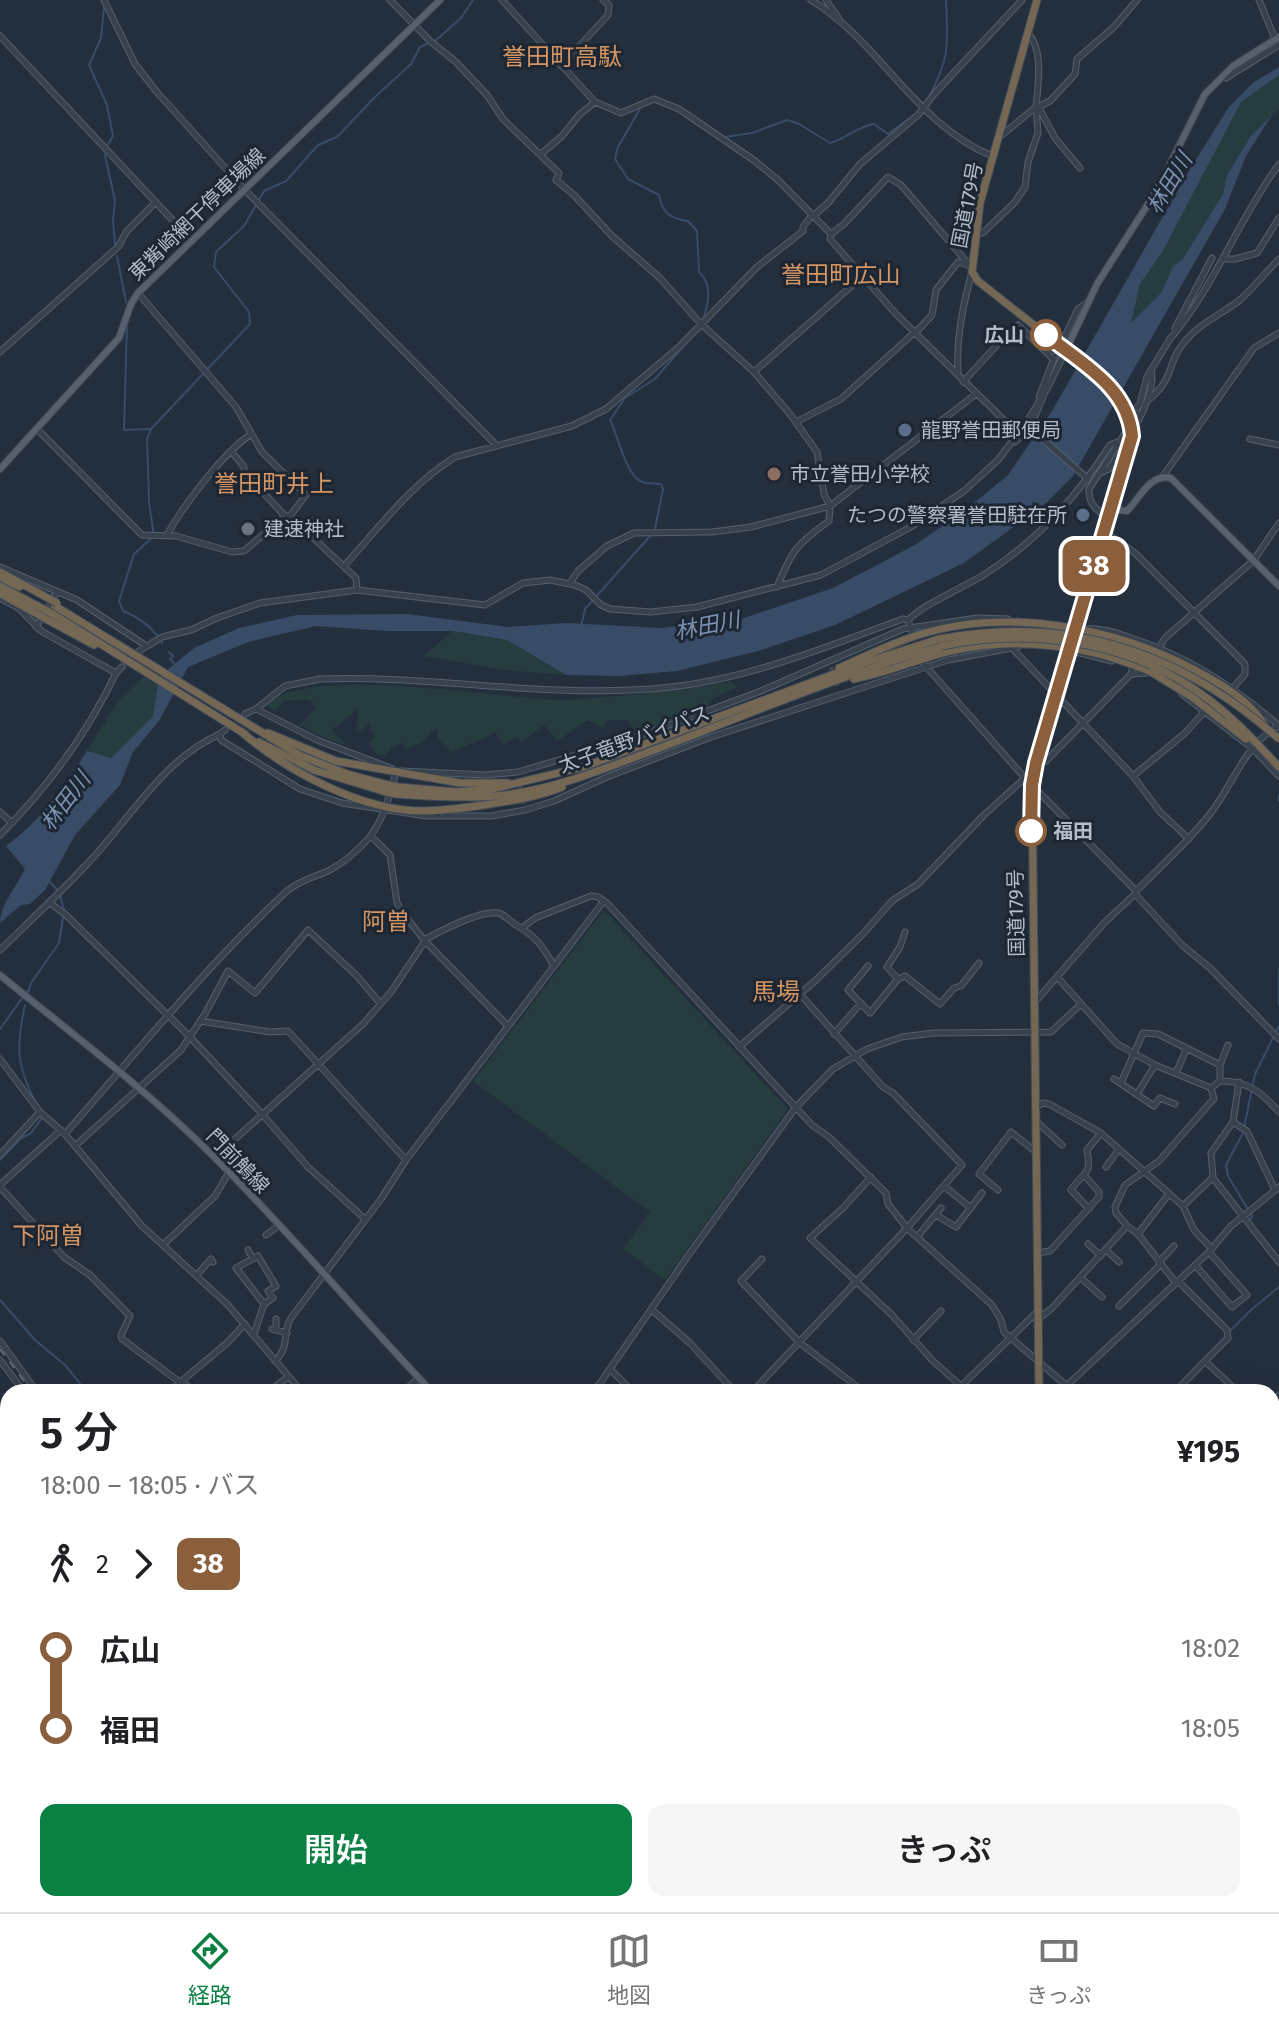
<!DOCTYPE html>
<html lang="ja">
<meta charset="utf-8">
<style>
:root{--surface:#fff;--page:#f6f6f6;--text:#202124;--muted:#757577;--line:#e0e0e0;--accent:#0b8043}
body{margin:0;font-family:"Fira Sans","Noto Sans JP",sans-serif;background:var(--page);color:var(--text);height:100vh;display:flex;flex-direction:column;font-size:30px;white-space:nowrap}
*{box-sizing:border-box;margin:0}
p{font-size:26px;color:var(--muted)}
.icon{flex:none;width:44px;height:44px;fill:none;stroke:currentColor;stroke-width:2;stroke-linecap:round;stroke-linejoin:round}
.map{position:relative;flex:1;overflow:hidden}
.sheet{position:absolute;left:0px;top:1384px;width:1280px;height:528px;display:flex;flex-direction:column;background:var(--surface);border-radius:24px 24px 0 0;box-shadow:0 8px 32px #0002}
.sheet>*{flex:none}
.badge{padding:0 16px;border-radius:12px;font-size:28px;line-height:52px}
.map>.badge{position:absolute;translate:-50% -50%;box-shadow:0 0 0 4px #fff}
.legs{display:flex;align-items:center;gap:12px;height:88px;padding:0 40px;font-size:26px}
.legs p{margin-inline-start:auto}
.summary{display:flex;align-items:center;justify-content:space-between;height:136px;padding:0 40px}
h1{font-size:44px;font-weight:600;line-height:60px}
.cta{display:flex;gap:16px;margin-top:auto;padding:16px 40px}
.cta a{flex:1;height:92px;border-radius:16px;background:var(--accent);color:#fff;font-size:32px;font-weight:600;line-height:92px;text-align:center}
.cta a+a{background:var(--page);color:var(--text)}
ul{padding:0 40px;list-style:none}
li{display:flex;align-items:center;gap:28px;height:80px;font-size:30px}
li i{display:grid;place-items:center;width:12px;height:100%;margin:0 10px;background:currentColor}
li i::after{content:'';width:20px;height:20px;margin:-10px;border:6px solid;border-radius:50%;background:var(--surface)}
li p{margin-inline-start:auto}
li:first-child i{background:linear-gradient(#0000 50%,currentColor 0)}
li:last-child i{background:linear-gradient(currentColor 50%,#0000 0)}
.dock{display:flex;justify-content:space-around;align-items:center;height:112px;border-top:2px solid var(--line);background:var(--surface);font-size:22px;color:var(--muted)}
.dock a{display:grid;justify-items:center;gap:4px}
.dock .on{color:var(--accent)}
.map>svg:first-child{display:block}
</style>
<div class="map">
<svg width="1279" height="1912" viewBox="0 0 1279 1912">
<rect width="100%" height="100%" fill="#242f3e"/>
<path fill="#263c3f" d="M1279,75V109L1250,137L1227,175L1223,194L1182,260L1173,266L1161,293L1131,324L1140,284L1163,251L1241,101Z
M452,631L507,640L566,675L506,670L424,656Z
M150,671L159,677L154,716L111,758L87,751L118,701Z
M731,682L737,687L715,697L705,710L658,728L649,721L641,724L643,733L638,736L627,720H608L603,728L588,720L557,741L544,725L521,742L517,737L503,744L495,732C479,742 466,745 449,753L448,747L438,739V730L434,729L422,742L405,750L403,743L394,746L384,756L377,755L369,743L375,736L368,724L360,731L357,729L358,709L332,730L346,745L320,736L300,725L316,707L309,700L283,701L275,712L266,705C308,663 499,699 561,700C575,700 589,698 603,697C647,693 687,690 731,682Z
M604,910L788,1109L665,1280L623,1249L650,1212L473,1081Z
M1279,1639V1846L1272,1843V1640Z
M105,1904H313L298,1912H109L106,1911Z"/>
<path fill="#394c67" d="M1279,67V75L1241,102L1163,251L1140,284L1131,323L1161,293L1173,266L1182,260L1223,194L1227,175L1250,137L1272,115L1246,156L1225,209L1073,476L1044,505L964,563L835,625L758,651L677,671L619,676L566,675L507,640L453,631H388L316,626L248,642L188,667L159,721L133,752L120,785L75,835L45,890L30,904L21,905L0,923C0,905 17,886 25,869L6,846C43,819 62,789 87,751L111,758L153,716L159,677L194,648L239,628L297,615L407,614L508,627L566,623L661,628L744,618L833,588L915,545L968,508L1008,475L1052,411L1190,169L1229,107L1254,82Z"/>
<g fill="none" stroke-linecap="round" stroke-linejoin="round">
<path stroke="#394c67" stroke-width="2" d="M104,8L101,38L89,65L107,105L113,136L107,146
M435,41L461,18L473,0
M928,99C950,58 948,45 946,0
M641,107L618,147L615,159L628,179L659,195C662,213 671,219 688,221L697,231L699,272C712,284 709,301 704,317
M725,137L752,133L787,120L799,124L830,143C846,139 858,126 874,124L888,134L914,115
M105,155L115,201L113,220L115,244
M117,256L126,302
M127,323L124,430L150,429
M655,529L663,489L661,484C655,483 648,484 642,482C626,476 618,435 610,420L625,398L655,379L687,342
M581,626L585,609L651,535
M162,643C153,627 140,618 123,611L119,601L134,554L154,536L149,503L147,439L151,429L250,324L249,312L214,267L216,252L244,226L264,191L286,181L318,145L337,137L376,96L411,64L420,47L429,43
M169,652L173,656L170,659L174,663
M1279,795V801
M49,881L59,892L64,910
M1279,969V1005
M28,994L31,983L59,943L63,917
M25,1005C16,1046 16,1066 36,1103
M0,1029L28,990
M0,1160L21,1138L30,1134L42,1118
M1249,1223L1252,1216L1228,1176L1226,1165L1243,1133L1255,1074L1279,1026
M0,1300L35,1340L65,1365L87,1392
M1229,1332L1252,1309L1279,1287
M1210,1353L1225,1337"/>
<path stroke="#394c67" stroke-width="9" d="M517,1912L523,1904"/>
<path stroke="#3a4453" stroke-width="5" stroke-dasharray="5 2.5" stroke-linecap="butt" d="M1122,449L1137,423
M831,667L838,688
M519,779L524,804"/>
<g stroke="#565f6c" stroke-width="7">
<path id="minor" d="M104,0L135,64L156,91L245,190L496,445
M390,0L430,41L456,62L487,95L503,119L559,173L556,180L575,196L612,236L660,278L700,323L754,372L790,414L817,452L824,494L830,506L829,521C797,544 792,550 777,587
M502,0L595,102L621,113L654,99L679,109L755,161L778,180L831,234L830,239L896,314L1018,434
M811,0C880,42 915,124 992,156
M826,0L839,19
M1259,0L1275,39
M1028,33C1044,50 1038,85 1036,107H1038L1050,101L1075,74L1077,59L1114,27L1137,0
M0,36L192,241
M561,66L608,15L609,5L603,0
M1222,77L1226,78L1279,45
M1039,108L1055,138L1080,168
M541,154L562,136L579,115L595,102
M813,216L828,203L860,164L918,115L935,93L1022,0
M831,234L844,224L888,177L901,185L971,267
M976,235L984,232L1015,202L1025,187L1028,162L1038,133L1036,107L998,138
M1223,259H1235L1257,253L1279,218
M138,293L236,407L262,452L306,495L290,516
M1175,328L1212,258
M916,332L932,315L936,290L958,262L971,266
M1065,336L1078,309L1088,302
M1170,339C1215,286 1238,220 1279,164
M0,352L118,247L127,231L156,202
M754,372L864,275
M958,372C956,339 963,304 972,272
M963,382L1009,332L1018,325L1053,359
M1039,397L1055,356
M1147,401C1176,379 1166,362 1186,340C1201,322 1223,314 1241,299C1254,287 1266,272 1279,259
M1129,416L1140,404L1147,377L1171,337
M796,422L841,399L915,332
M1137,423C1145,409 1155,385 1151,370
M1030,428L1088,479
M37,429L142,535L176,536L232,552L244,551L285,516H290L356,578L357,590
M1250,439L1279,445
M1015,442L1030,428L1043,397
M231,451L244,467V472L285,516
M1098,474L1109,469L1122,449
M1163,476L1254,348L1279,333
M1108,517C1096,511 1088,502 1089,489L1131,424
M1104,531L1135,553L1245,664V674L1233,688
M167,535C183,506 223,453 250,435
M344,566C378,529 411,484 455,457L572,426L606,409L679,347L757,267L803,231V227L812,215
M0,567L77,600L145,645
M570,583L578,571L607,546L634,533L712,532L751,527L830,506L976,394
M0,598L20,609L41,631L116,673
M908,620C924,604 962,588 982,576C1035,543 1077,497 1110,445L1117,442
M36,627L57,592
M1085,629C1100,628 1115,632 1128,637C1186,655 1234,686 1279,726
M1012,648L1133,776L1160,812L1189,839
M1159,648L1165,638L1254,560L1279,523
M139,651L162,637L191,630L217,618L260,603L357,590L485,605L523,583L550,580L575,585L586,590L601,605L610,609L651,612L697,607L821,575L909,528L964,491L998,460L1024,426L1047,389L1066,350
M1076,652L1112,661
M922,662L1025,778L1136,891L1135,894L1183,946L1210,968L1279,1039
M1133,667L1131,674L1147,673
M1182,694L1253,749L1279,776
M256,709L285,686L320,679C437,675 555,700 671,687C752,678 828,646 903,619L908,620L913,634
M245,714L256,709L317,740L393,769
M225,730L220,734L221,740L300,789L342,803L427,816H491L525,810L554,801L607,777L711,737L855,690L948,660L1018,647
M1036,763L1046,761L1131,674
M401,771L485,775L518,772L634,738L702,713L761,691L903,629L977,618L1008,619
M1133,776L1184,734L1205,711
M0,812L12,823
M0,835C48,787 87,734 116,673L122,667
M371,836L390,855L397,903L405,916L425,941L508,1026
M1136,891C1161,866 1188,842 1210,814C1233,785 1245,743 1279,726
M50,903L66,915L190,1037L262,1114L308,1167L365,1219
M522,928L535,918L591,896L598,897L607,903L812,1125L829,1137L886,1193L888,1204L907,1228L992,1305L1001,1320L1004,1332L1074,1392
M424,940C439,932 485,907 501,914C507,917 511,922 516,925C536,936 543,947 554,966
M0,950C30,921 60,893 88,863C130,819 163,759 220,734
M868,966L848,990L870,1013L898,979L905,976L940,1004L954,988L961,986L979,963
M1058,978L1117,1044L1155,1065L1211,1088
M898,979L887,967L900,947L905,932
M1035,1002L1104,923L1135,894
M200,1021L270,1032L288,1031L406,1160
M834,1034L861,1003
M739,1047L816,980L862,935L892,901L918,884L984,815L1025,778
M0,1059L40,1112L65,1134L142,1226L227,1304L302,1392
M1176,1073L1187,1048
M1114,1079L1154,1106L1160,1098L1175,1104
M1220,1081V1065L1228,1045
M1121,1083L1143,1033L1158,1034L1220,1065
M1211,1088L1220,1081C1248,1081 1261,1092 1279,1112
M1137,1094L1155,1065
M1035,1107L1043,1103L1049,1104L1101,1133L1183,1206L1194,1230L1212,1249
M1036,1121L1062,1145
M1233,1122L1247,1131L1275,1190
M65,1134C137,1052 207,965 287,891C300,880 315,877 330,870C345,862 357,851 368,839C384,820 389,796 396,772
M75,1146L181,1050L205,1014L228,971L255,993L308,930L356,975L380,1003
M0,1155L40,1112
M215,1157L363,1024L391,992L425,941
M1106,1167L1119,1149
M871,1177L843,1208L810,1238L891,1314L933,1361L961,1386
M1213,1178L1279,1262
M0,1185L61,1130
M944,1186L971,1208
M0,1187L64,1257L90,1275L130,1316L121,1335L122,1339L181,1383L200,1392
M998,1190L979,1174L1011,1132L1036,1152
M1183,1206L1213,1177L1211,1153L1233,1122L1239,1082
M1089,1209L1071,1190C1084,1170 1092,1177 1087,1150L1101,1133
M936,1215L956,1227L982,1193
M1127,1226L1138,1234L1176,1283
M1138,1234L1168,1195
M266,1235L278,1226
M917,1237L941,1208
M164,1244L215,1196L229,1172
M1088,1244L1101,1256
M248,1250L253,1259
M1106,1250L1119,1262
M1037,1253L1050,1251L1099,1197V1192L1084,1175
M258,1256L236,1268L264,1304
M762,1259L741,1281L800,1343L864,1392
M1159,1262L1174,1246
M1195,1265L1232,1307L1247,1295L1209,1252
M197,1275L211,1259L213,1262
M1080,1277L1102,1297
M1178,1281L1227,1330L1228,1338L1205,1361L1238,1392
M1119,1306L1160,1265
M651,1309L690,1343L735,1392
M1037,1320L1051,1309L1127,1226L1116,1213L1115,1207L1125,1185L1159,1161L1211,1102L1214,1099L1211,1088
M272,1329L287,1333
M276,1330V1319
M254,1334L264,1304L273,1298L268,1291L276,1286L258,1256
M913,1340L941,1311
M0,1341L37,1392
M0,1360L24,1392
M275,1361C291,1346 281,1334 291,1318L381,1199L406,1160L603,902
M610,1369L633,1392
M171,1390L227,1343L245,1324
M268,1392L288,1377
M403,1392L419,1378
M594,1392L690,1253L796,1107L833,1069L867,1049L902,1037L934,1033L1051,1032L1081,1004
M752,1392L907,1228L962,1165L893,1093L883,1087L799,993
M955,1392L1037,1312
M1060,1392L1209,1252L1230,1227L1279,1187
M1175,1392L1205,1361
M1272,1402L1279,1395
M0,1480L8,1469
M1272,1490L1279,1497
M1272,1511L1279,1504
M0,1546L8,1538
M1272,1605L1279,1611
M1272,1626L1279,1625
M0,1638L8,1643
M0,1694L1,1693
M0,1733L8,1740
M0,1771L8,1763
M0,1823L8,1816
M0,1839L8,1848
M55,1904L62,1912
M364,1904L372,1912
M467,1904L476,1912
M580,1904L587,1912
M685,1904L693,1912
M791,1904L798,1912
M1000,1904L1007,1912
M1105,1904L1112,1912
M1217,1904L1224,1912
M332,1912L341,1904
M361,1912L367,1907
M420,1912L429,1904
M531,1912L538,1904
M614,1912L623,1904
M803,1912L811,1904
M948,1912L956,1904
M1084,1912L1093,1904
M1191,1912L1200,1904"/>
</g>
<g stroke="#414a57" stroke-width="8">
<path id="major" d="M1066,350L1097,284L1157,190L1205,94L1233,66L1279,37
M0,469L119,338L131,304L138,293L440,0
M1112,509L1127,511C1140,498 1150,473 1171,478L1279,586
M0,975C72,1034 147,1090 213,1156C289,1231 358,1314 432,1392
M759,1912L767,1904"/>
</g>
<g stroke="#434c59" stroke-width="9">
<path id="highway" d="M1037,0L980,203L972,272L978,281L1107,383L1126,408L1132,436L1036,763L1032,785L1039,1392
M55,606L299,755L347,774L384,784
M51,613L245,734
M48,620L94,645
M839,668C865,656 890,644 918,635C1006,607 1115,627 1195,670C1220,683 1251,701 1265,726
M854,679C886,673 918,659 950,651C1017,636 1089,645 1151,672
M243,733C287,771 362,811 422,811C442,811 463,808 484,805C510,801 537,797 562,787
M268,733L336,761L460,783H508
M259,742L314,770L383,791
M398,787L458,792L492,789L583,767L864,663L939,639
M396,794C433,797 469,799 505,795C560,788 611,766 662,747C754,712 846,673 942,646
M883,1904L887,1912"/>
</g>
<use href="#minor" stroke="#38414e" stroke-width="5"/>
<use href="#major" stroke="#56606e" stroke-width="6"/>
<use href="#highway" stroke="#746855" stroke-width="7"/>
<path stroke="#5a6575" stroke-width="2" stroke-dasharray="8 8" stroke-linecap="butt" d="M0,1349L32,1392
M406,1904L412,1912"/>
<g stroke="#434c59" stroke-width="9" stroke-linecap="butt">
<path id="highway-bridge" d="M0,572L57,603
M0,577L20,587
M0,586L51,613
M1,594L48,620
M939,639C1069,614 1181,652 1279,739
M942,646C1026,628 1121,640 1194,689C1226,710 1253,739 1279,767
M1151,672L1192,697L1246,739
M384,784L398,787
M383,791L396,794"/>
</g>
<use href="#highway-bridge" stroke="#746855" stroke-width="7"/>
</g>
<g fill="none" stroke-linecap="round" stroke-linejoin="round">
<g stroke="#fff" stroke-width="18">
<path id="line-1" d="M1031,831L1032,785L1036,763L1132,436C1128,387 1081,363 1046,335"/>
</g>
<use href="#line-1" stroke="#8b5e3c" stroke-width="12"/>
</g>
<g fill="#fff" stroke="#8b5e3c" stroke-width="4">
<circle cx="1046" cy="335" r="14"/>
<circle cx="1031" cy="831" r="14"/>
</g>
<g fill="#5c6f8a" stroke="#1d2633" stroke-width="3">
<circle cx="905" cy="430" r="8"/>
<circle cx="1083" cy="515" r="8"/>
</g>
<circle fill="#8d6e63" stroke="#1d2633" stroke-width="3" cx="774" cy="474" r="8"/>
<circle fill="#6b7280" stroke="#1d2633" stroke-width="3" cx="248" cy="529" r="8"/>
<g text-anchor="middle" stroke-width="6" stroke-linejoin="round" paint-order="stroke">
<g font-size="20" fill="#b4bcc9" stroke="#1d2633">
<text transform="translate(967 205) rotate(-79)" y="7">国道179号</text>
<text transform="translate(197 214) rotate(-44)" y="7">東觜崎網干停車場線</text>
<text transform="translate(634 739) rotate(-20)" y="7">太子竜野バイパス</text>
<text transform="translate(1016 913) rotate(-91)" y="7">国道179号</text>
<text transform="translate(238 1161) rotate(46)" y="7">門前鵤線</text>
</g>
<g font-size="20" font-weight="bold" fill="#b4bcc9" stroke="#1d2633" text-anchor="end">
<text x="1024" y="342">広山</text>
<text x="1053" y="838" text-anchor="start">福田</text>
</g>
<g font-size="20" fill="#b4bcc9" stroke="#1d2633" text-anchor="start">
<text x="921" y="437">龍野誉田郵便局</text>
<text x="790" y="481">市立誉田小学校</text>
<text x="1067" y="522" text-anchor="end">たつの警察署誉田駐在所</text>
<text x="264" y="536">建速神社</text>
</g>
<g font-size="22" font-style="italic" fill="#7c92b1" stroke="#1d2633">
<text transform="translate(1169 183) rotate(-59)" y="8">林田川</text>
<text transform="translate(707 625) rotate(-11)" y="8">林田川</text>
<text transform="translate(65 801) rotate(-53)" y="8">林田川</text>
</g>
<g font-size="24" fill="#d59563" stroke="#1d2633">
<text x="562" y="65">誉田町高駄</text>
<text x="841" y="283">誉田町広山</text>
<text x="274" y="492">誉田町井上</text>
<text x="386" y="930">阿曽</text>
<text x="776" y="1000">馬場</text>
<text x="48" y="1244">下阿曽</text>
</g>
</g>
</svg>
<b class="badge" style="left:1094px;top:566px;background:#8b5e3c;color:#fff">38</b>
<section class="sheet">
<div class="summary"><div><h1>5 分</h1><p>18:00 – 18:05 · バス</p></div><b>¥195</b></div>
<div class="legs"><svg class="icon" aria-label="walk" viewBox="0 0 24 24"><circle cx="13" cy="4" r="2"/><path d="M13 8l-2 6 4 7M11 14l-3 7M7 12l3-4h3l4 4"/></svg>2<svg class="icon" aria-label="forward" viewBox="0 0 24 24"><path d="M9 5l7 7-7 7"/></svg><b class="badge" style="background:#8b5e3c;color:#fff">38</b></div>
<ul>
<li><i style="color:#8b5e3c"></i><b>広山</b><p>18:02</p></li>
<li><i style="color:#8b5e3c"></i><b>福田</b><p>18:05</p></li>
</ul>
<div class="cta"><a>開始</a><a>きっぷ</a></div>
</section>
</div>
<nav class="dock">
<a class="on"><svg class="icon" aria-label="directions" viewBox="0 0 24 24"><path d="M12 3l9 9-9 9-9-9zM9 14v-3h6M13 9l2 2-2 2"/></svg>経路</a>
<a><svg class="icon" aria-label="map" viewBox="0 0 24 24"><path d="M3 6l6-2 6 2 6-2v14l-6 2-6-2-6 2zM9 4v14M15 6v14"/></svg>地図</a>
<a><svg class="icon" aria-label="tickets" viewBox="0 0 24 24"><path d="M3 7h18v10H3zM15 7v10"/></svg>きっぷ</a>
</nav>
